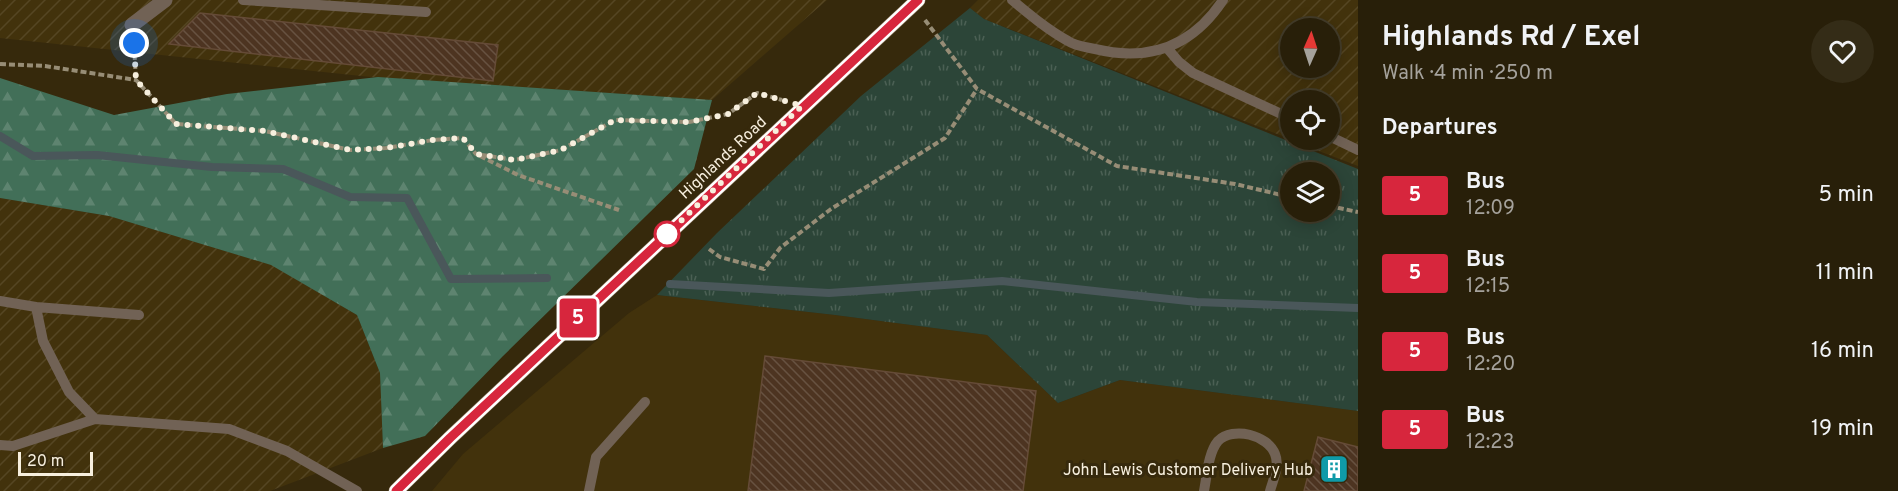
<!DOCTYPE html>
<meta charset="utf-8">
<style>
:root{--surface:#281f09;--page:#342c17;--text:#f1f3f6;--muted:#a5a29c;--line:#443d2a}
body{margin:0;font-family:Overpass,sans-serif;background:var(--page);color:var(--text);height:100vh;display:flex;flex-direction:column;font-size:22px;white-space:nowrap}
*{box-sizing:border-box;margin:0}
p{font-size:20px;color:var(--muted)}
.icon{flex:none;width:33px;height:33px;fill:none;stroke:currentColor;stroke-width:2;stroke-linecap:round;stroke-linejoin:round}
.map{position:relative;flex:1;overflow:hidden}
.panel{display:flex;flex-direction:column;background:var(--surface);width:540px}
.panel>*{flex:none}
.badge{padding:0 12px;border-radius:4px;font-size:21px;line-height:39px}
.needle{width:39px;rotate:3deg}
.controls{position:absolute;left:1280px;top:18px;display:grid;gap:12px}
.controls a{display:grid;place-items:center;width:60px;height:60px;border-radius:50%;background:var(--surface);box-shadow:0 3px 15px #0003,0 0 0 2px var(--line);font-size:30px}
.scale{position:absolute;left:18px;bottom:15px;width:75px;box-sizing:border-box;padding-left:6px;border:3px solid #f7efde;border-top:0;font-size:16px;line-height:21px;white-space:nowrap;color:#f7efde;-webkit-text-stroke:4px #36290c;paint-order:stroke}
.you{position:absolute;width:30px;height:30px;margin:-15px;border:4px solid #fff;border-radius:50%;background:#1a73e8;box-shadow:0 0 0 9px #1a73e833}
.map>.badge{position:absolute;translate:-50% -50%;box-shadow:0 0 0 3px #fff}
h2{padding:0 24px;font-size:22px;line-height:54px}
.round{display:grid;place-items:center;flex:none;width:63px;height:63px;border-radius:32px;background:var(--page)}
.headline{display:flex;align-items:center;justify-content:space-between;height:102px;padding:0 24px}
h1{font-size:28px;font-weight:700;line-height:45px}
ul{padding:0;list-style:none}
li{display:flex;align-items:center;gap:18px;height:78px;padding:0 24px}
li div{flex:1}
li b{display:block;font-size:22px}
li em{font-style:normal}
li .badge{min-width:66px;font-weight:700;text-align:center}
main{display:flex;flex:1;min-height:0}
.map>svg:first-child{display:block}
</style>
<main>
<div class="map">
<svg width="1358" height="491" viewBox="0 0 1358 491">
<defs>
<pattern id="industrial-furrows" width="10" height="10" patternUnits="userSpaceOnUse" patternTransform="scale(1.5)"><rect width="10" height="10" fill="#42320c"/><path d="M-1 1l2-2M0 10L10 0M9 11l2-2" fill="none" stroke="#554623"/></pattern>
<pattern id="forest-firs" width="22" height="20" patternUnits="userSpaceOnUse" patternTransform="scale(1.5)"><rect width="22" height="20" fill="#426f58"/><path d="M5 1l3.5 6h-7zM16 11l3.5 6h-7z" fill="#5e8470"/></pattern>
<pattern id="park-tufts" width="24" height="20" patternUnits="userSpaceOnUse" patternTransform="scale(1.5)"><rect width="24" height="20" fill="#2c4538"/><path d="M3 7l-1-3M5 7V3M7 7l1-3M15 17l-1-3M17 17v-4M19 17l1-3" fill="none" stroke="#4b6054"/></pattern>
<pattern id="building-back-hatch" width="6" height="6" patternUnits="userSpaceOnUse" patternTransform="scale(1.5)"><rect width="6" height="6" fill="#4d3421"/><path d="M-1 5l2 2M0 0l6 6M5-1l2 2" fill="none" stroke="#675241"/></pattern>
</defs>
<rect width="100%" height="100%" fill="#36290c"/>
<path fill="#42320c" d="M657,295L835,315L987,335L1058,403L1120,380L1358,411V491H432L463,454L629,313Z"/>
<path fill="url(#industrial-furrows)" fill-rule="evenodd" d="M0,0H827L712,100L371,77L0,38Z
M978,0H1358V166L1290,140H1329V100H1290V139L984,19L970,8ZM1290,28H1329V68H1290Z
M0,198L109,216L272,265L357,315L380,373L383,448L270,491H0Z"/>
<path fill="url(#forest-firs)" d="M378,77L712,100L694,169L503,356L425,436L383,448L380,373L357,315L271,265L109,216L0,198V78L114,115L227,94Z"/>
<path fill="url(#park-tufts)" fill-rule="evenodd" d="M970,8L984,19L1358,169V411L1120,380L1058,403L987,335L835,315L657,295L717,233L861,96ZM1290,172H1329V212H1290Z"/>
<g fill="none" stroke-linecap="round" stroke-linejoin="round">
<path stroke="#4a575a" stroke-width="8" d="M0,136L33,156L97,155L212,167L283,169L350,197L407,198L451,279L547,278
M670,284L829,293L1002,281L1197,302L1358,308"/>
</g>
<path fill="url(#building-back-hatch)" stroke="#654b37" stroke-width="1.5" d="M200,13L498,45L493,81L169,44Z
M765,356L1036,391L1023,491H748Z
M1318,437L1358,447V491H1304Z"/>
<g fill="none" stroke-linecap="round" stroke-linejoin="round">
<path stroke="#978d76" stroke-width="4" stroke-dasharray="6 3" stroke-linecap="butt" d="M925,20L977,89L1117,166L1235,184L1290,197
M134,45L136,80
M0,64L45,66L136,80L176,124L265,131L350,150L386,148L433,140L463,138L476,154L515,160L561,150L615,120L689,122L728,114L757,93L782,100
M480,156L518,175L619,210
M1329,206L1358,212
M709,249L720,257L764,269L780,248L831,209L945,138L977,89"/>
<path stroke="#716255" stroke-width="10" d="M243,0L426,12
M1012,0C1030,15 1048,30 1068,41C1075,46 1086,47 1095,49C1149,62 1192,47 1223,0
M1167,48L1179,62L1193,73L1290,118
M1329,136L1358,150
M0,301L36,307L43,341L69,392L95,419
M36,307L139,315
M0,445L13,446L95,419L229,429L287,451L357,491
M589,491L596,457L645,402
M1204,491C1207,476 1208,453 1218,441C1233,426 1268,435 1275,454C1280,466 1273,480 1270,491"/>
<path stroke="#716255" stroke-width="15" d="M132,25L165,0"/>
<path stroke="#98816b" stroke-width="15" d="M396,491L450,438L918,0"/>
</g>
<g fill="none" stroke-linecap="round" stroke-linejoin="round">
<g stroke="#fff" stroke-width="14">
<path id="line" d="M396,491L450,438L918,0"/>
</g>
<use href="#line" stroke="#d7263d" stroke-width="9"/>
<path stroke="#f7efde" stroke-width="6" stroke-dasharray="0 10.8" d="M134,43L136,80L176,124L265,131L350,150L386,148L433,140L463,138L476,154L515,160L561,150L615,120L689,122L728,114L757,93L802,106L667,234"/>
</g>
<defs>
<g id="building-square" transform="scale(1.5)"><rect x="-9" y="-9" width="18" height="18" rx="4" fill="#0f9aa8" stroke="#36290c"/><path d="M-4-6H4V6H1V3H-1V6H-4ZM-2.5-4.3h1.7v1.8h-1.7ZM.8-4.3h1.7v1.8H.8ZM-2.5-1h1.7V.8h-1.7ZM.8-1h1.7V.8H.8Z" fill="#fff"/></g>
</defs>
<g fill-rule="evenodd">
<use href="#building-square" x="1334" y="469"/>
</g>
<circle fill="#fff" stroke="#d7263d" stroke-width="3" cx="667" cy="234" r="12"/>
<g text-anchor="middle" stroke-width="6" stroke-linejoin="round" paint-order="stroke">
<g font-size="16" fill="#f7efde" stroke="#36290c">
<text transform="translate(722 157) rotate(-43)" y="6">Highlands Road</text>
</g>
<g font-size="16" fill="#f7efde" stroke="#36290c" text-anchor="end">
<text x="1313" y="475">John Lewis Customer Delivery Hub</text>
</g>
</g>
</svg>
<div class="controls">
<a><svg class="needle" viewBox="-14 -14 28 28"><path d="M0-13l5 13h-10z" fill="#e53935"/><path d="M0 13l5-13h-10z" fill="#a5a29c"/></svg></a>
<a><svg class="icon" aria-label="locate" viewBox="0 0 24 24"><circle cx="12" cy="12" r="6"/><path d="M12 2v4M12 18v4M2 12h4M18 12h4"/></svg></a>
<a><svg class="icon" aria-label="layers" viewBox="0 0 24 24"><path d="M12 4l9 5-9 5-9-5zM3 14l9 5 9-5"/></svg></a>
</div>
<div class="scale">20 m</div>
<div class="you" style="left:134px;top:43px"></div>
<b class="badge" style="left:578px;top:318px;background:#d7263d;color:#fff">5</b>
</div>
<section class="panel">
<div class="headline"><div><h1>Highlands Rd / Exel</h1><p>Walk · 4 min · 250 m</p></div><a class="round"><svg class="icon" aria-label="heart" viewBox="0 0 24 24"><path d="M12 20l-8-8c-3-5 5-10 8-4 3-6 11-1 8 4z"/></svg></a></div>
<h2>Departures</h2>
<ul>
<li><span class="badge" style="background:#d7263d;color:#fff">5</span><div><b>Bus</b><p>12:09</p></div><em>5 min</em></li>
<li><span class="badge" style="background:#d7263d;color:#fff">5</span><div><b>Bus</b><p>12:15</p></div><em>11 min</em></li>
<li><span class="badge" style="background:#d7263d;color:#fff">5</span><div><b>Bus</b><p>12:20</p></div><em>16 min</em></li>
<li><span class="badge" style="background:#d7263d;color:#fff">5</span><div><b>Bus</b><p>12:23</p></div><em>19 min</em></li>
</ul>
</section>
</main>
